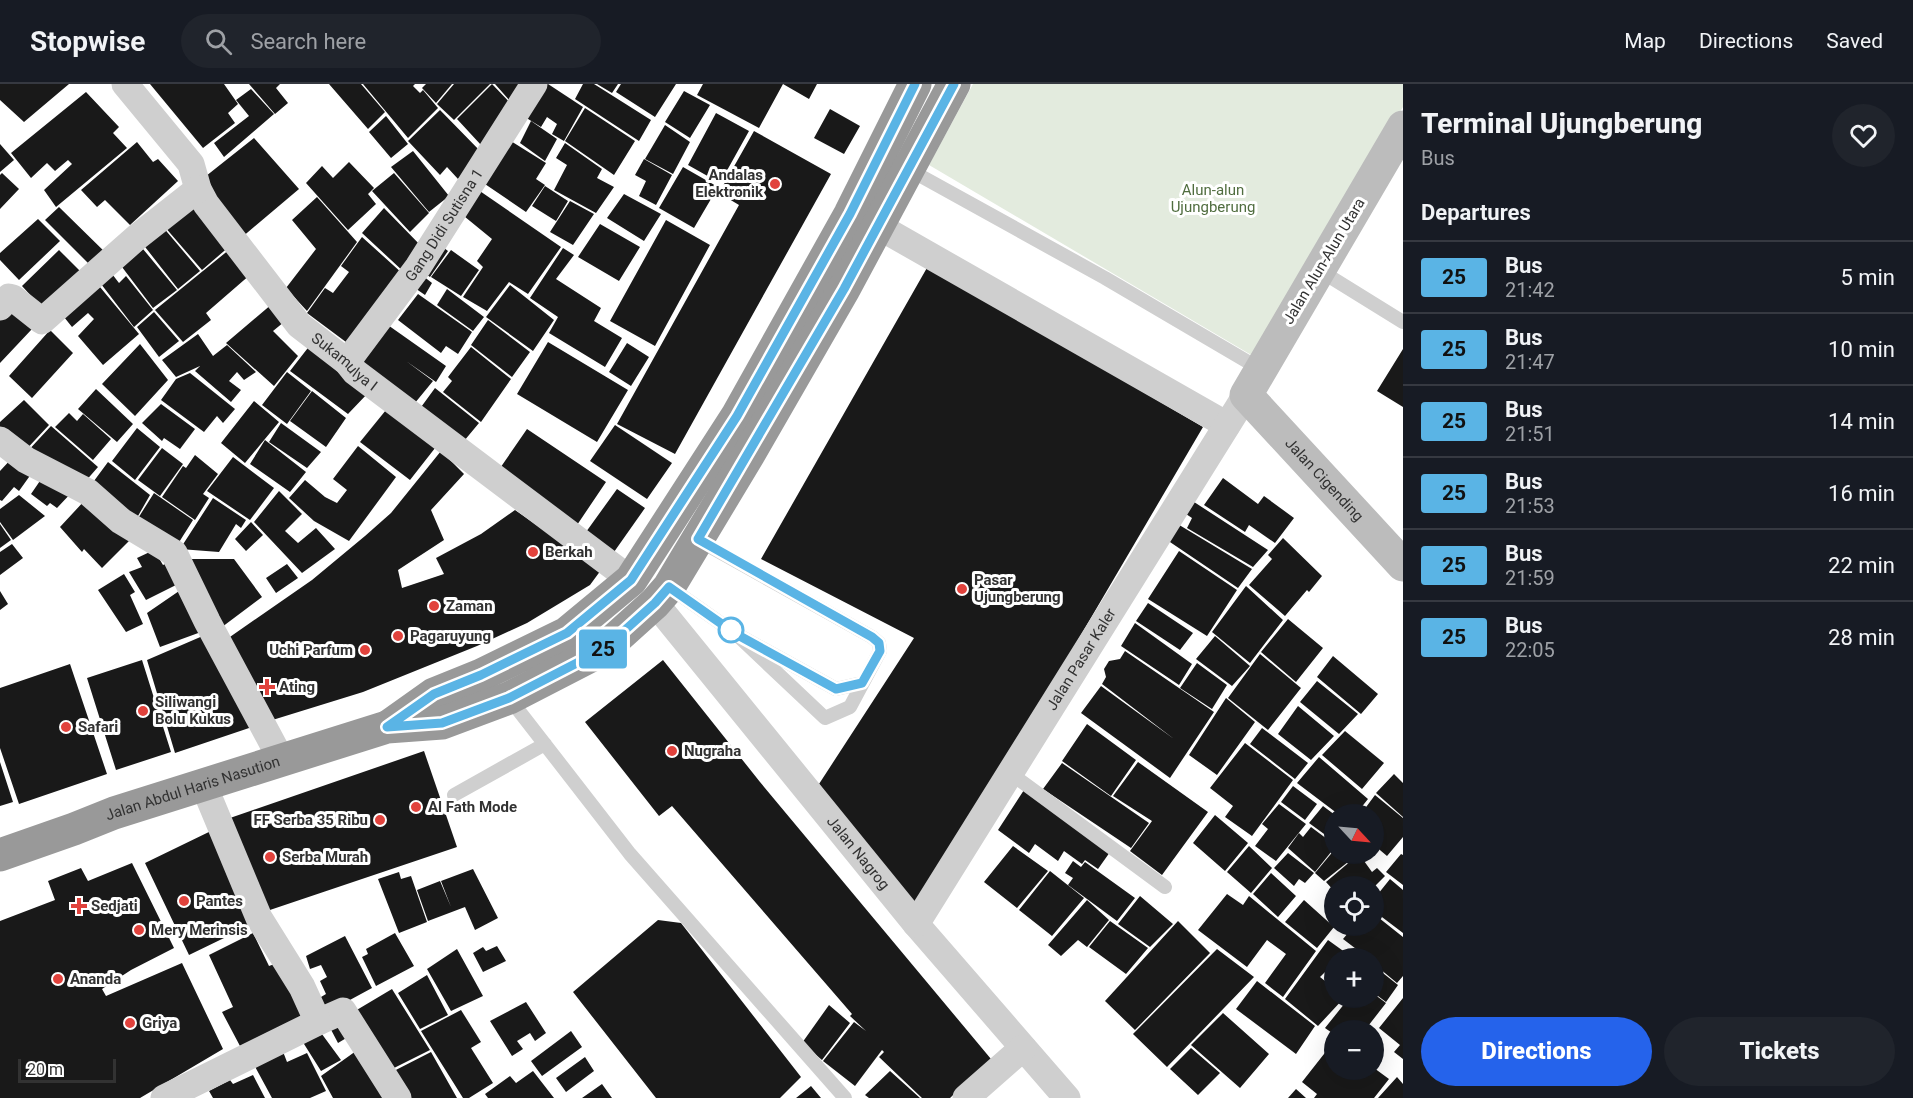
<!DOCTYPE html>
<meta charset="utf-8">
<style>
:root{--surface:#171b24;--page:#20242c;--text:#f1f3f6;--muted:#9ea1a6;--line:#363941;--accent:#2563eb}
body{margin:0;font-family:Roboto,sans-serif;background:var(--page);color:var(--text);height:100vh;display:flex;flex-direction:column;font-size:22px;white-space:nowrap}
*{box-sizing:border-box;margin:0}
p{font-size:20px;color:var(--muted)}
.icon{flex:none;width:33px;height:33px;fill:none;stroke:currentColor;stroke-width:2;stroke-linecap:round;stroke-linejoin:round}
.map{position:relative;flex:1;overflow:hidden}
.panel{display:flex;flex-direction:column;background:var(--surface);width:510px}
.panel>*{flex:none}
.badge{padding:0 12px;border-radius:4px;font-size:21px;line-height:39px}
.needle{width:39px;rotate:116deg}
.fabs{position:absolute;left:1324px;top:720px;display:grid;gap:12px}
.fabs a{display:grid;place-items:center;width:60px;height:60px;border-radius:50%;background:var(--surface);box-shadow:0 6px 24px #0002;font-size:30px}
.scale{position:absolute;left:18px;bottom:15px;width:98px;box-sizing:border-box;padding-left:6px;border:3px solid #323232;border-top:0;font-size:16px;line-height:21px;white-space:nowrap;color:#323232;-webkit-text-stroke:4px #fff;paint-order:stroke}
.map>.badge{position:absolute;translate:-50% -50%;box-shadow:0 0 0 3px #fff}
h2{padding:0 18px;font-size:22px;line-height:54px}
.round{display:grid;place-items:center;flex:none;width:63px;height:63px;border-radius:32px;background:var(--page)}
.overview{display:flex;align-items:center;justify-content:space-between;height:102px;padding:0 18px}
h1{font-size:28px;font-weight:800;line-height:45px}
.button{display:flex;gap:12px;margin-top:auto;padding:12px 18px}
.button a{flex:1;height:69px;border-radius:36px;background:var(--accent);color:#fff;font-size:24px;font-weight:800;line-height:69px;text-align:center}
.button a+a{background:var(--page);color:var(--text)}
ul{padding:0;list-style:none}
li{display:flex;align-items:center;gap:18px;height:72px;padding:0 18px;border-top:2px solid var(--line)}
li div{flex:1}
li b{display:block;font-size:22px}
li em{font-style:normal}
li .badge{min-width:66px;font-weight:700;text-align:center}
header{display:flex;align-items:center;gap:36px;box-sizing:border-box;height:84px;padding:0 30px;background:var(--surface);border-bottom:2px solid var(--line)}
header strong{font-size:28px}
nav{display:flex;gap:33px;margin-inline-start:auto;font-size:21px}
.search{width:420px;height:54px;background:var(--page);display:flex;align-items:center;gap:15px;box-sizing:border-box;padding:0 21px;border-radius:33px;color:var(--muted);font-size:22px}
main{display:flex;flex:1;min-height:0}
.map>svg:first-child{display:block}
</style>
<header>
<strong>Stopwise</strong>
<div class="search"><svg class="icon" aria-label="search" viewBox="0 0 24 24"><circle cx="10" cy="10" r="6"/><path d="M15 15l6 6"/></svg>Search here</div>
<nav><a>Map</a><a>Directions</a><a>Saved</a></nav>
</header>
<main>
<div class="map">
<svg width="1403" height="1014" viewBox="0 0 1403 1014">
<rect width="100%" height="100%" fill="#fff"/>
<path fill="#e3ebde" d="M973,0H1403V23L1253,272L929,81Z"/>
<path fill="#191919" d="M0,0H69L24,38L0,16Z
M150,0H224L238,20L228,29L235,39L203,64Z
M249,0H280L276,4L288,19L275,30Z
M329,0H361L385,28L368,45Z
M363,0H415L413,2L420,9L423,6L438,24L408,54Z
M426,0H452L436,19L422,4Z
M454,0H490L454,36L437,20Z
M492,0L515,24L481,61L457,35Z
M495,0H525L511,18Z
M539,0H548L583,23L564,57L552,50L557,40L547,33L541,43L520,30Z
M583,0H594L651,36L639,57L575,15Z
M597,0H618L612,9Z
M621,0H676L655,33L616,8Z
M703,0H817L809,15L783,0L759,44L697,11Z
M251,5L274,30L224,73L214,59L249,32L236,16Z
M684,7L710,21L690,54L665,38Z
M86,8L119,43L113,49L127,64L56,123L44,106L72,80L68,76L55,87L47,79L31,94L11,69Z
M585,24L635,57L614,91L565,57Z
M830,25L860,42L844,70L814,54Z
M440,26L483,70L458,95L447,83L440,91L408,57Z
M716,29L749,47L720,99L688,81Z
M386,32L408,60L391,74L369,48Z
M531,37L557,55L545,77L520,59Z
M665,41L690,58L673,90L645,75Z
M754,47L831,90L675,370L617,340L739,121L719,109Z
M503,52L546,79L536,95L545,101L526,128L479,96Z
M254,54L299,105L241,154L201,96Z
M137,58L153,78L158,75L178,97L130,141L105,116L97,123L81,106Z
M565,59L602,85L597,94L614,103L596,129L554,106L567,81L556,74Z
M0,60L14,76L0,88Z
M413,67L449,112L429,128L391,83Z
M644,75L672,91L656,121L639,112L646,97L635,91Z
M349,78L374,104L368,110L376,120L348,146L306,99L322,82L333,94Z
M683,83L718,103L694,144L659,124Z
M2,89L19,105L0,125V91Z
M394,89L429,129L410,148L372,107Z
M545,102L568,117L556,137L532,122Z
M474,103L561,163L528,210L509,198L487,227L463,213L483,183L477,177L492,155L459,128Z
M624,110L661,130L644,157L607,134Z
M317,113L357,158L307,227L286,204L316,165L292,136Z
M196,115L231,161L202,186L164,142Z
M570,117L594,130L573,161L550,148Z
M59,123L111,174L97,188L45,136Z
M384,124L425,166L405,189L362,149Z
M38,135L60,157L19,196L0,176V169Z
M666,136L710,161L655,262L610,237Z
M600,140L640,163L619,197L578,173Z
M162,142L200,187L178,205L142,159Z
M362,153L403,190L350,261L307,229L325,204L333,209L349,188L341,182Z
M439,160L448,167L430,193L420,186Z
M563,164L574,171L556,195L601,224L594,237L622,254L605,283L549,249L558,233L530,214Z
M143,165L177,206L153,224L122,183Z
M230,165L251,190L206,229L211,236L183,258L155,226Z
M59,166L85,192L45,227L22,202Z
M451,166L479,186L461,212L431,193Z
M928,182L1203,343L916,832L819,700L914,554L761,475Z
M109,186L119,199L126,192L153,226L134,243L98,196Z
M418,188L432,199L425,211L409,200Z
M95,197L139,250L103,281L78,252L94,235L88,229L72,243L60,228Z
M510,201L554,236L533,267L486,233Z
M447,205L484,233L473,247L437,221Z
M418,210L472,248L458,270L446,262L441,269L398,236Z
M272,220L284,238L273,247L298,272L274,302L226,259Z
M9,222L32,245L0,279V232Z
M154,228L179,257L159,273L137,243Z
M488,236L530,268L512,293L471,261Z
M385,239L446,282L436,298L406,277L433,297L410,325L358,280Z
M50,246L73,269L32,314L9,292Z
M198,250L213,272L227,261L256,288L244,296L237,288L229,297L241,306L231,318L195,287L200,282L176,293L162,276Z
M314,256L368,309L348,330L290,287Z
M548,258L628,306L597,358L517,310Z
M627,259L649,273L631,302L609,288Z
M140,260L168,296L135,332L102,300Z
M471,263L511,295L481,338L443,308L452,297L448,293Z
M1403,265V323L1377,307Z
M287,288L311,307L287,340L262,321Z
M190,289L235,325L223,339L217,332L204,348L161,316L176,295Z
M435,304L479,339L459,363L416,330Z
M96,305L133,340L117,358L78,325Z
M312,307L346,334L326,363L290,337Z
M24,316L49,341L22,370L0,352V338Z
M254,317L279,338L245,379L221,359Z
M161,320L195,345L180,365L164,354L162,357L142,339Z
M386,326L439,359L410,396L360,358Z
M69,329L77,337L83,330L111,355L93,376L55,343Z
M281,339L321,368L307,384L269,358Z
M615,341L672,379L647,415L590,377Z
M51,342L98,383L84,399L25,370Z
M137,344L160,363L135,396L112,377Z
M527,345L606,398L575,444L496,390Z
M265,356L306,388L290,408L250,380Z
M358,362L396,393L349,457L314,437L289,414L305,396L325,413L337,419L347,406L333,395Z
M162,364L183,380L160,412L138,396Z
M441,367L464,390L431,426L444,456L398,486L402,504L444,490L436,474L481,450L515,426L601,486L590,501L527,539L477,562L363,608L266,638L227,555L312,496L365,452L391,429Z
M195,371L218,390L203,410L209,414L195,436L162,413L183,382L186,384Z
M13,373L34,386L19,407L14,403L2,417L0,416V387Z
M233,373L274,404L250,436L207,407Z
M108,378L150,411L134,439L91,401Z
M44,391L73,407L57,424L50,419L47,422L31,410Z
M1223,394L1258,420L1264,412L1294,434L1275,459L1249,441L1245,448L1204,421Z
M617,405L645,424L614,468L586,448Z
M279,407L302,430L285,447L298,459L316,444L335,465L302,489L254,438Z
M154,409L193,436L176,463L135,439Z
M19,411L45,432L13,456L0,438V425Z
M213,414L246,436L241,444L236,440L219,468L180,465Z
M86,415L131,455L102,484L84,465L82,468L60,443Z
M1191,416L1268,466L1253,483L1187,444L1192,434L1183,428Z
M251,438L263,451L246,467L235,455Z
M1176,439L1252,485L1238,504L1167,456Z
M0,440L11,456L0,464Z
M1283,454L1322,492L1309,508L1307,506L1285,532L1249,501L1272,475L1268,471Z
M12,460L23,474L0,491V468Z
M154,466L163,481L172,477L184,497L146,516L129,488L142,483L137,474Z
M1179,467L1237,506L1207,552L1148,515Z
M191,475H234L262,513L222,543Z
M287,480L298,494L276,509L266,494Z
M124,490L135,508L130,511L143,540L126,548L98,506Z
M1246,502L1283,536L1250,579L1212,548Z
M182,505L201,548L160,563L147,529Z
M0,507L8,520L0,526Z
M1148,519L1193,549L1180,566L1136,537Z
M1288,535L1323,564L1296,598L1261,568Z
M1135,539L1192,580L1179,601L1121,562Z
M205,551L255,642L175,669L147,576Z
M1215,552L1250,582L1232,602L1196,575Z
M1125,567L1214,628L1170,694L1081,629L1101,602L1174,655L1102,600L1106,593L1104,585L1109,577L1120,575Z
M1260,570L1301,604L1268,646L1228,614Z
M1333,572L1378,610L1361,630L1317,593Z
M142,576L171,668L116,686L87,594Z
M663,576L760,698L991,975L950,1014H922L879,973L884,968L882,966L855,1002L823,977L854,938L866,947L850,932L852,930L672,722L659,732L585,638Z
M1197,579L1227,601L1212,625L1180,604Z
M70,580L107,690L19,720L0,664V604Z
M1317,597L1358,630L1339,650L1300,618Z
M1226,614L1255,638L1217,691L1189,671Z
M1298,622L1334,652L1311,676L1278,650Z
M1087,640L1136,676L1111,712L1062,677Z
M1262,644L1308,679L1295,695L1250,660Z
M1345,647L1384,679L1362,705L1322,671Z
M1245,659L1293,696L1252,752L1225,733L1233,722L1210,704Z
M424,667L457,763L261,829L230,734Z
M1319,673L1368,715L1356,730H1338L1297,699Z
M0,678L13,718L0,722Z
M1138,678L1208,728L1162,791L1130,767L1152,737L1113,712Z
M1062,679L1149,739L1131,764L1043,705Z
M1394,690L1403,699V733L1376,709Z
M1293,702L1317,720L1305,736L1281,718Z
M1024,706L1110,768L1098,785L1085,776L1082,780L1064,767L1058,777L1035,760L1029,769L998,746Z
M1375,711L1403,734V753L1387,772L1374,761V730H1361Z
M1279,720L1306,740L1276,777L1255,762L1268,745L1262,740Z
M1323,722L1335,731V758L1309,739Z
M1215,731L1248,759L1225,787L1193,759Z
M1311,743L1335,761V763L1315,788L1288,764L1299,749L1303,753Z
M213,746L257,838L189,871L145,779Z
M1013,762L1048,787L1017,824L984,798Z
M1249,762L1272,784L1251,809L1227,788Z
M1335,765V770H1358L1324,797L1315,789Z
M1288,769L1314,789L1305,799L1299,795L1294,802L1274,784Z
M1359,770L1372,788L1377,784L1385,792L1375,802H1335V808L1326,798Z
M1401,770L1403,771V801L1386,788Z
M1073,777L1081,783L1085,778L1135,814L1117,837L1068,801L1073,794L1065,789Z
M132,779L174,864L131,886L102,905L106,912L182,879L223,965L140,1014H0V837L55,816L48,797L81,784L88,797Z
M473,785L498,834L475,846L465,823L428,837L417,806L440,797L451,823L441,797Z
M1050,787L1084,814L1052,852L1019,826Z
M399,788L401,795L411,792L427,838L399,849L378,795Z
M1271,789L1296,812L1278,833L1253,810Z
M1390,795L1403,806V849L1374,827V815Z
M1227,810L1243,821L1249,812L1316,867L1283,913L1265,899L1286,870L1267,856L1247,883L1198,846Z
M1140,812L1173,840L1150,863L1118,840Z
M1087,816L1109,836L1087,863L1078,856L1061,872L1048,861Z
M1304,816L1334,843L1317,864L1285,838Z
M1374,830L1403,853V892L1397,899L1374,880V874H1368L1343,855L1354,842H1374Z
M658,836L681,839L801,993L780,1014H656L573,908Z
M1110,837L1148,864L1126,890L1089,863Z
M1178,837L1210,869L1135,946L1105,917Z
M253,849L269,882L280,878L302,934L240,962L222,928L233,923L209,871Z
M395,849L414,882L376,902L362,873L368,870L366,865Z
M345,852L372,904L324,930L316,916L326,910L320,897L327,893L321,881L310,885L306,872Z
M1328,856L1353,874H1335V892L1326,887L1320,893L1335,905V914H1344L1318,942L1285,915Z
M497,862L506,877L483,888L473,869L483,863L486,867Z
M457,865L483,912L451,927L427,885Z
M1217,865L1254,893L1167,983L1133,950Z
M1374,882L1398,901L1386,918L1374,909Z
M427,891L448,931L420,945L398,909Z
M1257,897L1315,942L1296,970L1236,925Z
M392,905L430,966L386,988L350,930Z
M1374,910L1386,919L1365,946H1335V951L1325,944L1349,914H1359L1363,916L1365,914H1374Z
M1403,914V975L1394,968L1400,961L1379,944Z
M526,918L546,949L535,957L530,949L517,957L523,965L512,972L490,937Z
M829,921L850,939L822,976L802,959Z
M461,926L481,958L471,964L493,999L469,1014H463L421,947Z
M1223,929L1269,970L1240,1004L1191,961Z
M327,938L353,950L338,959Z
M316,942L341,976L321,987L299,952Z
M571,947L582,963L542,992L531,977Z
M1335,956V986L1374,984L1389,995L1374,1014H1314L1317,1010L1302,998Z
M1191,964L1220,989L1198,1011L1170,985Z
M282,965L287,978L307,969L326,1007L310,1014H272L253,979Z
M356,967L390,1014H333L321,992Z
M431,968L457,1014H400L386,991Z
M585,973L594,987L566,1008L556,994Z
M533,987L554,1014H488L485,1010L510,992L516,999Z
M890,987L920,1014H869L865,1011Z
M253,991L265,1014H213L209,1007L230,996L233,1000Z
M1397,993L1403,1000V1014H1378Z
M602,1000L612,1014H582Z
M811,1002L821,1014H796Z
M1296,1005L1306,1014H1288Z"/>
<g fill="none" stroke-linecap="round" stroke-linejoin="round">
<path stroke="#cfcfcf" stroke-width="14" d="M908,85L1105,194L1260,285
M1319,186L1403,238
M698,456L872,553L879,559L880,567L850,623L825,634L736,550
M669,503L736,550L836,605L862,599
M509,614L630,770L845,1014
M1010,689L1165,803
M454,711L545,660"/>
<g stroke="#cfcfcf" stroke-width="27">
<path id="s1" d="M125,0L191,80L198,105L206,120L299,241L347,278L355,288L631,496"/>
<path d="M878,142L1227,341"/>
<path d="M0,223L9,213L13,214L42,237L137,153L198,105"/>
<path id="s2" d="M347,278L418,183L534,0"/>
<path d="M0,356L26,376L88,408L121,437L174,469L207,537L282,677"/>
<path id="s3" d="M655,519L916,840L1067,1014"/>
<path id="s4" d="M916,840L1246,311"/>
<path d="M318,938L343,927L398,1014"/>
<path d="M164,1014L318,938L302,903L259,834L204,702"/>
<path d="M966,1014L1023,964"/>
</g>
<path stroke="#bcbcbc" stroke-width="33" id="s5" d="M1403,43L1246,311L1403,481"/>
<g stroke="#999" stroke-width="33">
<path d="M389,642L434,610L481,591L567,549L631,496L737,332L850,130L915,0"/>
<path id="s6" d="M0,771L74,745L114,729L387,643L442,639L509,614L604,565L655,519L669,503L749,370L844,205L954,0"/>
</g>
</g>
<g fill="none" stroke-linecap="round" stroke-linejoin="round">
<g stroke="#fff" stroke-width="14">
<path id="line" d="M915,0L850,130L737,332L631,496L567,549L481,591L434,610L387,643L442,639L509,614L604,565L655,519L669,503L736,550L836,605L862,599L880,567L879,559L872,553L698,455L844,205L954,0"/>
</g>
<use href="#line" stroke="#5ab4e5" stroke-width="9"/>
</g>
<g fill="#e1423c" stroke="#fff" stroke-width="2">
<circle cx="775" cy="100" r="6"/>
<circle cx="533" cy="468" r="6"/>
<circle cx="962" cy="505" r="6"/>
<circle cx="434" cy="522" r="6"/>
<circle cx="398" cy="552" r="6"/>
<circle cx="365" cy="566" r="6"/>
<path d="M264 594h6v6h6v6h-6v6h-6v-6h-6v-6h6z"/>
<circle cx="143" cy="627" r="6"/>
<circle cx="66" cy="643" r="6"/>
<circle cx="672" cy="667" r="6"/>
<circle cx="416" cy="723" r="6"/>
<circle cx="380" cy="736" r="6"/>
<circle cx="270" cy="773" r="6"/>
<circle cx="184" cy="817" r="6"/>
<path d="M76 813h6v6h6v6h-6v6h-6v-6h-6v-6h6z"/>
<circle cx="139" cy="846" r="6"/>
<circle cx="58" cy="895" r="6"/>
<circle cx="130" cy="939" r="6"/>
</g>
<circle fill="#fff" stroke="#5ab4e5" stroke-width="3" cx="731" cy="546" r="12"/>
<g text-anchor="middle" stroke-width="6" stroke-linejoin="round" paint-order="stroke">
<g font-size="15" font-weight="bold" fill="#323232" stroke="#fff" text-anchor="start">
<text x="763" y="96" text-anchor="end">Andalas<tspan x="763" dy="17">Elektronik</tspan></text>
<text x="545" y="473">Berkah</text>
<text x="974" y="501">Pasar<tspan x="974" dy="17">Ujungberung</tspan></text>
<text x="446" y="527">Zaman</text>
<text x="410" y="557">Pagaruyung</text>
<text x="353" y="571" text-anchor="end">Uchi Parfum</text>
<text x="279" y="608">Ating</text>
<text x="155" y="623">Siliwangi<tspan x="155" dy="17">Bolu Kukus</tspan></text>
<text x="78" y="648">Safari</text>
<text x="684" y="672">Nugraha</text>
<text x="428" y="728">Al Fath Mode</text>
<text x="368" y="741" text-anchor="end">FF Serba 35 Ribu</text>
<text x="282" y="778">Serba Murah</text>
<text x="196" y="822">Pantes</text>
<text x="91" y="827">Sedjati</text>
<text x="151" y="851">Mery Merinsis</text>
<text x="70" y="900">Ananda</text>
<text x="142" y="944">Griya</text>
</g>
<g font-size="15" fill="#506d3f" stroke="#fff">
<text x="1213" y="111">Alun-alun<tspan x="1213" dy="17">Ujungberung</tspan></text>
</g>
<g font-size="15" fill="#323232" stroke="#fff">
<text dy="5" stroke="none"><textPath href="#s2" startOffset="168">Gang Didi Sutisna 1</textPath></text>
<text transform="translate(1324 177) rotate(-59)" y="5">Jalan Alun-Alun Utara</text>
<text dy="5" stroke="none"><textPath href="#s1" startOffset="358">Sukamulya I</textPath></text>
<text dy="5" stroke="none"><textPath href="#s5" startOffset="426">Jalan Cigending</textPath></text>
<text dy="5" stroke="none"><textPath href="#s4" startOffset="312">Jalan Pasar Kaler</textPath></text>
<text dy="5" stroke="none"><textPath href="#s6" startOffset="204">Jalan Abdul Haris Nasution</textPath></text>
<text dy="5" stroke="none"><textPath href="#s3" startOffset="322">Jalan Nagrog</textPath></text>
</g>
</g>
</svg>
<div class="fabs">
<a><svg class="needle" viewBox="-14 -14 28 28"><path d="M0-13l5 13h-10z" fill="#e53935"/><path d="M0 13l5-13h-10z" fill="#9ea1a6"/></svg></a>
<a><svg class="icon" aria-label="locate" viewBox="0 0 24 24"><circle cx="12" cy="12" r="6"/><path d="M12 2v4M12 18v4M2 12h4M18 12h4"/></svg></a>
<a>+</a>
<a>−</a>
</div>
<div class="scale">20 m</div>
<b class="badge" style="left:603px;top:565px;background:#5ab4e5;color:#111">25</b>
</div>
<section class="panel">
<div class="overview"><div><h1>Terminal Ujungberung</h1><p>Bus</p></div><a class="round"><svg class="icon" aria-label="heart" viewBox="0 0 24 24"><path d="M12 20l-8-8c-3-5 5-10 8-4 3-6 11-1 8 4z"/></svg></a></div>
<h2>Departures</h2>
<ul>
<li><span class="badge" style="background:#5ab4e5;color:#111">25</span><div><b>Bus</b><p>21:42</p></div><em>5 min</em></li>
<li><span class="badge" style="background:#5ab4e5;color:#111">25</span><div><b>Bus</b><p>21:47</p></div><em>10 min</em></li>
<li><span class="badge" style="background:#5ab4e5;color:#111">25</span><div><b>Bus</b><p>21:51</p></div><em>14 min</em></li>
<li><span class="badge" style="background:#5ab4e5;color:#111">25</span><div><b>Bus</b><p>21:53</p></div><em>16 min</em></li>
<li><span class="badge" style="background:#5ab4e5;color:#111">25</span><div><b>Bus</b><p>21:59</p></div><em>22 min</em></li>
<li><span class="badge" style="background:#5ab4e5;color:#111">25</span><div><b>Bus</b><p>22:05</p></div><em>28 min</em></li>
</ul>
<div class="button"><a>Directions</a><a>Tickets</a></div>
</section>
</main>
